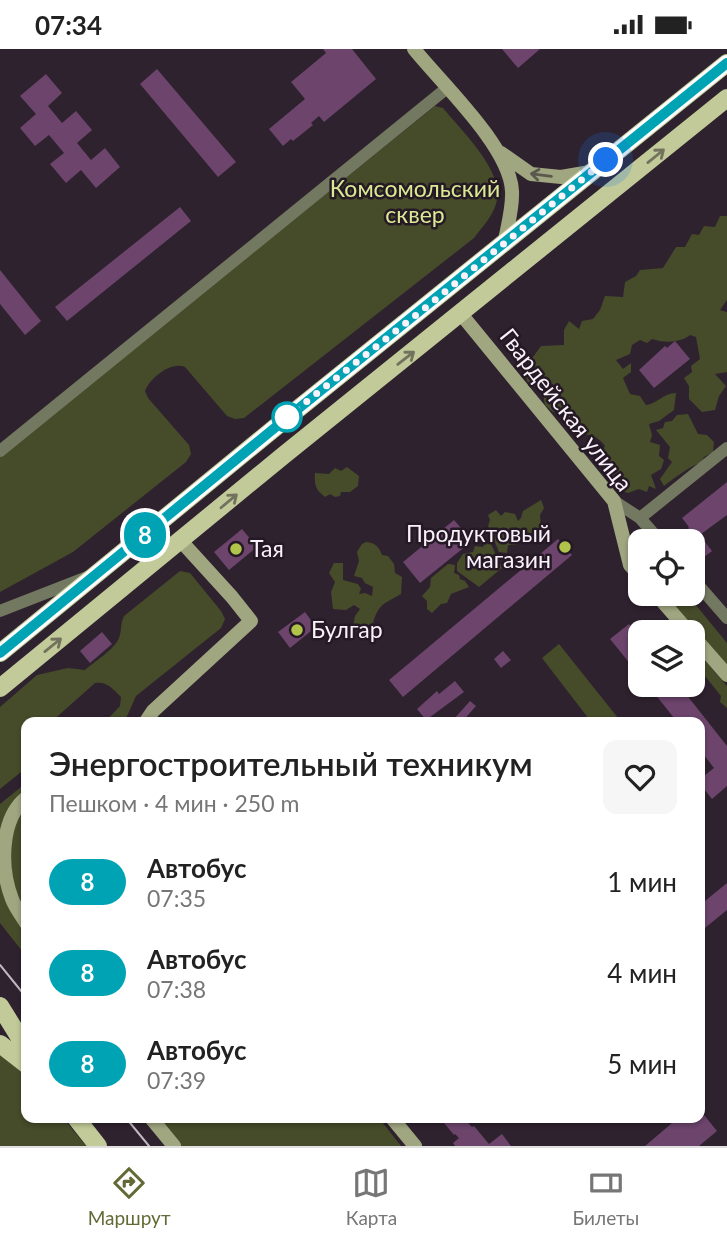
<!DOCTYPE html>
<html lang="ru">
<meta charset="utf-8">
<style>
:root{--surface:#fff;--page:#f6f6f6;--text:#222;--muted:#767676;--line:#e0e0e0;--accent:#636a35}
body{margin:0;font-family:Lato,sans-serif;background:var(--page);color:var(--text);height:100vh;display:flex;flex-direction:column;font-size:26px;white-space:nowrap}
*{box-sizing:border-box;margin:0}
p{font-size:23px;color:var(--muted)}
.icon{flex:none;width:38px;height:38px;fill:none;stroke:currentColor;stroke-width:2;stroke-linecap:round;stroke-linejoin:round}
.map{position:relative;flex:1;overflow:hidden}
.details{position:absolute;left:21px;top:668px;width:684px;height:406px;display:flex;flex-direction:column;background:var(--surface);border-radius:14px;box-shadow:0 2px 5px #0004}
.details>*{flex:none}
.badge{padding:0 14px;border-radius:23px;font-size:24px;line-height:46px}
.buttons{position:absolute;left:628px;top:480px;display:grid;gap:14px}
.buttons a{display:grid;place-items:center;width:77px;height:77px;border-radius:14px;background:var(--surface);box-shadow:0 2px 5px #0004;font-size:35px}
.you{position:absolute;width:35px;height:35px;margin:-18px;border:5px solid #fff;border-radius:50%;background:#1a73e8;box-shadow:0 0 0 10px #1a73e833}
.map>.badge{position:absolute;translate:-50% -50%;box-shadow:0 0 0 4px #fff}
.round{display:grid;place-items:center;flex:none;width:74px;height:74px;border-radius:14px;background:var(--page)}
.head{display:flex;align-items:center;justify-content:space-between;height:119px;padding:0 28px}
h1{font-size:33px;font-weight:600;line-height:52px}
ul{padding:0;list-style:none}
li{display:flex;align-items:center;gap:21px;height:91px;padding:0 28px}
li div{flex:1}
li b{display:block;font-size:26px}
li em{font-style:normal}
li .badge{min-width:77px;font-weight:700;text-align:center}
.status{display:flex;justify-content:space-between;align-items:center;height:49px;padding:0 35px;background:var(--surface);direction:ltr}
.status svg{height:19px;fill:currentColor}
.dock{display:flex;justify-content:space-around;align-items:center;height:98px;border-top:2px solid var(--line);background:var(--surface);font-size:19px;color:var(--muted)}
.dock a{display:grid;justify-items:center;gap:4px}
.dock .active{color:var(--accent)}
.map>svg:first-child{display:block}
</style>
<div class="status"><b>07:34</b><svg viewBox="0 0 49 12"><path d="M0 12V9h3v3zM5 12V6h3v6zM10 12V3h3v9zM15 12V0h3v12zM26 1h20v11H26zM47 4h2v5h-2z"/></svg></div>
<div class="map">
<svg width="727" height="1097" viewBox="0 0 727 1097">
<rect width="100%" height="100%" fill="#2e222e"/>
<path fill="#464c2a" d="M435,57L443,59C461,81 503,121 497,151C494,166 483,177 474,189L244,369L235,370L227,367L185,318C171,312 150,329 145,342L148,349L189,396L191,405L186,413L73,503L0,543V407Z
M720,167H727V251L720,261L727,263V323L715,325L726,337L719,347L715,361L702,363L689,350V337L684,329L692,323L691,317L700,310L696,288L690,286C680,294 664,294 652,290L647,294L640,291L632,296L630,305L616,311L623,320L631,314V323L623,329L630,345L640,347L646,356C657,355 663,344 676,344L674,361L659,372L649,375L652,386L650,393L660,396L659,407L664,411L661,420L651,426L656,440L649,437L647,443L639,440L628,444L613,439C606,424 594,412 605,397C597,386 589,385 577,385L570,370L563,362L553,363L545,356L542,339L529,337L526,328L533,319L528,315L541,297L564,296V281L569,272L579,280L582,272L593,270L600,261L605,247L623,248L625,233L636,227L640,221L663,219L676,198H685L692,185L699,186L704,177L715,178Z
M688,365L698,385L707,386L714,393L713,403L704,408L701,414C691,416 673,430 664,437L660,430L672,413L668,409L670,398L656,381L663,379L665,373L672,372L677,366Z
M347,418L359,427L358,437L350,443H341L340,447L335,448L330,445L325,448C316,441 314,436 315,424L329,425L335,419L341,422Z
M541,451L544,459L540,466L541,478L532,484L518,486L517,496H508L507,504L499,503L488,477L490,471L488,466L496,461L501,467L505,463L515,465L518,472L521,469L523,462Z
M366,493C376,494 379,498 382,506L388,507L394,515L395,524L402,528L401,545C384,555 379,554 373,574L362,580L353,577L355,567L360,560L354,556L346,561L333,560L331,543L335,533L329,524L334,514H343V531L358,535L361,540L359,545L365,544L372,547L373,538L365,534L362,529L354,527L359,512L357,503L362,495Z
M485,494L491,495L502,519L479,538L457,522V514L463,505L473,503L475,497L483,498Z
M448,515L455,516L454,524L459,526L460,530L465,532L469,538L451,545L447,554L441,555L432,564L427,560V552L422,547L430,538L431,529Z
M180,522L190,524L221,562L225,570L221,579L136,647L124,674H104L120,657L121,648C113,640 107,632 95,634L50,674H26V719L0,740V658L37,626L68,619L85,621C95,612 114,601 119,589C122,581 120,575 124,567Z
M661,544H686L727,594V618Z
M559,595L622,674H592L542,609Z
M693,598L727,637V659L720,653L721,647L693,612Z
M26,734V907L0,874V755Z
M0,1004L26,1027V1069H63L86,1097H0Z
M156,1069H379L401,1097H179Z"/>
<path fill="#6c446c" d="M323,0H352L376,30L324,73L319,67L311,74L313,76L293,92L291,90L283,97L269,80L305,50L291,33L326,4Z
M502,0H540L518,19Z
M157,20L236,113L218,128L140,35Z
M46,25L62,44L48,57L62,74L76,62L92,81L77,94L91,111L105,99L120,118L96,139L81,121L66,134L50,115L64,104L49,86L35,97L20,79L36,65L20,47Z
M180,158L191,172L67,272L55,258Z
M0,221L41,272L25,286L0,255Z
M675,292L690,310L654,339L639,321L665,297L667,299Z
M727,433V466L697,488L688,479L689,478L682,469Z
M454,471L472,492L420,534L403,513Z
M242,480L257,498L229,521L214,503Z
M558,490L572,506L403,648L389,631Z
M705,493L712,502L699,512L693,503Z
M305,563L316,578L290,599L278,583Z
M629,575L640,589V627L610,590Z
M102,583L112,595L90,614L80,602Z
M503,602L511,611L501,619L494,610Z
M455,632L464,643L426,671L417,660L437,642L439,645Z
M647,635H678L727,697V737L712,750L700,735V730L714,719L700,701V674H678Z
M470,652L476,657L461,674H459L454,670Z
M727,834V861L700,883V856Z
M700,1061L717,1082L699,1097H645L678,1069H700Z
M440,1069H474L468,1074L472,1078L474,1077L489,1095L502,1085L511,1097H455L453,1094L459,1089L455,1085L454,1086Z"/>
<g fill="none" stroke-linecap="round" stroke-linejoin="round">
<path stroke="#737860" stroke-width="12" d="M0,402L447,39
M614,452L640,469L660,492
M640,469L727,399
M693,530L727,569
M0,562L87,528"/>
<path stroke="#9fa680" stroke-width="14" d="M414,0C442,35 510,98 512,142C513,160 507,179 504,196
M501,104L531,125L561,128L590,123
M461,265L614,452L630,516L640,527
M655,544L689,583
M693,587L727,626
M145,674L153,662L251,572L232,548L181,492
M26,749C0,770 0,819 12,850C15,858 21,866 26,874
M151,1069L174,1097
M392,1069L415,1097"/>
<path stroke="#c1ca98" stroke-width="18" d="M0,604L288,368L727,14
M0,639L284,406L727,49
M0,957L26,999
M0,995L26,1015
M76,1069L98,1097"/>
<path stroke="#c1b8c1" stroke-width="2" d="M0,916L26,948
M126,1069L149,1097"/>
</g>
<defs><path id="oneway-shaft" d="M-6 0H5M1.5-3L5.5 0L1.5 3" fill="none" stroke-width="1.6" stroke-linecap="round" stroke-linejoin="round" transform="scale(1.75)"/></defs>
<g stroke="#72725e">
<use href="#oneway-shaft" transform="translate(656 107) rotate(-39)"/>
<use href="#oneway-shaft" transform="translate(406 309) rotate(-38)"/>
<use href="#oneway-shaft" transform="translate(229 452) rotate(-40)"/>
<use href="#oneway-shaft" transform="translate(53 596) rotate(-39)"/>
</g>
<use stroke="#5b584d" href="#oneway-shaft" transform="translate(541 126) rotate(-173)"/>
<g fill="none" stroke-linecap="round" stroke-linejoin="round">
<g stroke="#fff" stroke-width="16">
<path id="line" d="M0,604L288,368L727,14"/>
</g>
<use href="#line" stroke="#00a3b4" stroke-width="10"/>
<path stroke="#faf2fa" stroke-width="7" stroke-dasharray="0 12.6" d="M287,368L430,255L606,111"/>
</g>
<circle fill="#fff" stroke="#00a3b4" stroke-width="3.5" cx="287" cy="368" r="14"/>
<g fill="#b2c34c" stroke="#241924" stroke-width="2.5">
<circle cx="565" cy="498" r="7"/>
<circle cx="236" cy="500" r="7"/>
<circle cx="297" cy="581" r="7"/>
</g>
<g text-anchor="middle" stroke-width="5" stroke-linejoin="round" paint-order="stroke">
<g font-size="23" fill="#dbe994" stroke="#241924">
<text x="415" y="148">Комсомольский<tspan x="415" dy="26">сквер</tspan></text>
</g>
<g font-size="23" fill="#faf2fa" stroke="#241924">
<text transform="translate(566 361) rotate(52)" y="8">Гвардейская улица</text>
</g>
<g font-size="23" fill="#faf2fa" stroke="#241924" text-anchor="start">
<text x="551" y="493" text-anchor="end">Продуктовый<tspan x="551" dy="26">магазин</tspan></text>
<text x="250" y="508">Тая</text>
<text x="311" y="589">Булгар</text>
</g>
</g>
</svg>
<div class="buttons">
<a><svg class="icon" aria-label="locate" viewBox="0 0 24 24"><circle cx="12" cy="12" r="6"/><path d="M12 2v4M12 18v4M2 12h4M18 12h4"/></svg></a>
<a><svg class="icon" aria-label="layers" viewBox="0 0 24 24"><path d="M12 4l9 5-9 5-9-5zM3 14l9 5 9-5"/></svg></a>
</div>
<div class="you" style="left:606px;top:111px"></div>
<b class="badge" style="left:145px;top:486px;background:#00a3b4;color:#fff">8</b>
<section class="details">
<div class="head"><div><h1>Энергостроительный техникум</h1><p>Пешком · 4 мин · 250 m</p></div><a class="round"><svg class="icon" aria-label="heart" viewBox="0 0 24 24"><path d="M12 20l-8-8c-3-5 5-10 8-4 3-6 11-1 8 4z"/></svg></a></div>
<ul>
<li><span class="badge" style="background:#00a3b4;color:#fff">8</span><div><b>Автобус</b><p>07:35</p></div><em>1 мин</em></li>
<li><span class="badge" style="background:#00a3b4;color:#fff">8</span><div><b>Автобус</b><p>07:38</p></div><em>4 мин</em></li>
<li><span class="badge" style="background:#00a3b4;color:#fff">8</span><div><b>Автобус</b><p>07:39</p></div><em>5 мин</em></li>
</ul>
</section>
</div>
<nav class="dock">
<a class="active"><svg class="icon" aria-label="directions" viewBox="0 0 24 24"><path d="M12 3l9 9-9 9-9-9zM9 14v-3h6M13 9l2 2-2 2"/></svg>Маршрут</a>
<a><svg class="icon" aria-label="map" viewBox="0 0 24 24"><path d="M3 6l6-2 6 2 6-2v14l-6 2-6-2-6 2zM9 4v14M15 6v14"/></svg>Карта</a>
<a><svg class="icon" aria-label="tickets" viewBox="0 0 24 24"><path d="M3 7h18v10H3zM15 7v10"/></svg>Билеты</a>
</nav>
